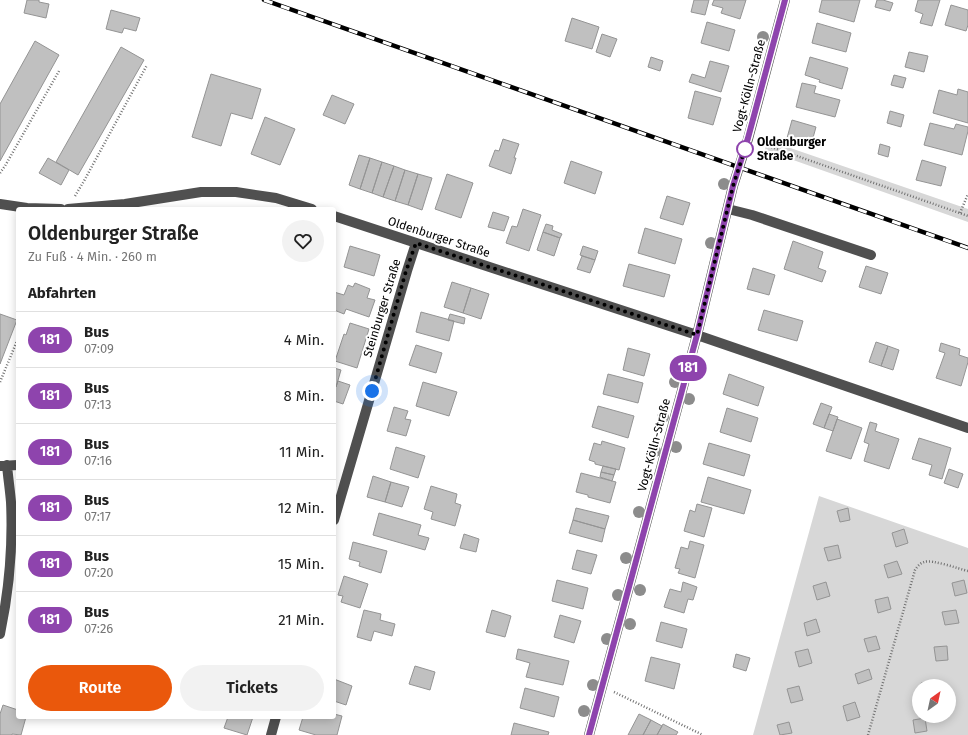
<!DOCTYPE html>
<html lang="de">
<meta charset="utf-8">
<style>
:root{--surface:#fff;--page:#f2f2f2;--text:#222;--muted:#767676;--line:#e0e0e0;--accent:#ea580c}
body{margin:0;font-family:"Fira Sans",sans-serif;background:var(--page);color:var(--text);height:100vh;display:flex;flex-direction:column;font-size:15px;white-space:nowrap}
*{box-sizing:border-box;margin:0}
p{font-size:13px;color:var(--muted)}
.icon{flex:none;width:22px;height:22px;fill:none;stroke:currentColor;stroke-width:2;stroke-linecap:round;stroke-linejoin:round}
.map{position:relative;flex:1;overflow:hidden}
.sheet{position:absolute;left:16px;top:207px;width:320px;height:512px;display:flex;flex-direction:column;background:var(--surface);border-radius:4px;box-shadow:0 2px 10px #0003}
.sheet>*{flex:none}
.badge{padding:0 8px;border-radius:13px;font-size:14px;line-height:26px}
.needle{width:26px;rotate:33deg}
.buttons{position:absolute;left:912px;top:679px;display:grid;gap:8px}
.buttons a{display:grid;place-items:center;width:44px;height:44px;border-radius:50%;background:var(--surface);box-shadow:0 2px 10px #0003;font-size:20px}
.you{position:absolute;width:20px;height:20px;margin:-10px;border:3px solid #fff;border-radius:50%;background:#1a73e8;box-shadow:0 0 0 6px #1a73e833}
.map>.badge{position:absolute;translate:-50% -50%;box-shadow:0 0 0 2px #fff}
h2{padding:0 12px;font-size:15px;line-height:36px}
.round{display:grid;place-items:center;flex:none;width:42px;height:42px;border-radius:21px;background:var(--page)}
.overview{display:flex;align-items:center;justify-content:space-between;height:68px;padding:0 12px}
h1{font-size:19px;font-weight:600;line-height:30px}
.cta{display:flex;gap:8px;margin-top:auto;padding:8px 12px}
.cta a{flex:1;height:46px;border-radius:24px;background:var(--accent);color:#fff;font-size:16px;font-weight:600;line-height:46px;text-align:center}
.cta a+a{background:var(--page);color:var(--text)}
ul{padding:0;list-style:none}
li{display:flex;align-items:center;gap:12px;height:56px;padding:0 12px;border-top:1px solid var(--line)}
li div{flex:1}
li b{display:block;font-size:15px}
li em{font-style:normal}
li .badge{min-width:44px;font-weight:700;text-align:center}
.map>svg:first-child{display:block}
</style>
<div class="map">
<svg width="968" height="735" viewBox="0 0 968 735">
<rect width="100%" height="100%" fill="#fff"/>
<path fill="#d7d7d7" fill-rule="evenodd" d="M767,140L968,209V222L765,150Z
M819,496L968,548V735H753ZM919,686H949V716H919Z"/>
<path fill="#c0c0c0" stroke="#949494" d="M27,0H39V2L49,4L46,18L24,13Z
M694,0H709L705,15L691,12Z
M714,0H746L740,19L721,13L723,8L712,5Z
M822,0H860L854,22L819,12Z
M877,0H883L893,3L890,11L875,7Z
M918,0H940L932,26L920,23L923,14L915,11Z
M951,5L968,10V25L966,31L945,25Z
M111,10L140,18L136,31L124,28L122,33L106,29Z
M572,18L599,27L592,49L565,41Z
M707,22L735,30L729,51L701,43Z
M817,23L851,33L846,52L812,43Z
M602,34L617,39L610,57L596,52Z
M35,41L59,55L0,161V104Z
M121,47L144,60L78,175L56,162Z
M909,52L928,56L924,72L905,67Z
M651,57L663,61L660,71L648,67Z
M810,57L848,68L842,89L819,82L820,80L805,75Z
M710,61L729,66L721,92L689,82L692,74L705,78Z
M211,74L261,89L252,119L231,113L221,146L192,137Z
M894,75L906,78L903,88L891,85Z
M802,83L816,86L814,93L840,100L835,117L796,107Z
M958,89L968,92V123L933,113L939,90L957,95Z
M695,91L721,98L713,125L688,118Z
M332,95L354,104L345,124L323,115Z
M890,111L904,115L901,127L887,123Z
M265,117L295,129L280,165L251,154Z
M792,120L816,127L811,145L787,138Z
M930,123L954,129L956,124L968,127V131L962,155L924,145Z
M503,139L519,144L514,158H516L511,174L489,166L495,150L499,151Z
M880,144L890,147L888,157L878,154Z
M359,155L370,158L360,189L349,185Z
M48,158L69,170L61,185L39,173Z
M370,158L382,162L372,193L360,189Z
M922,160L946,167L941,186L916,180Z
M571,161L602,172L595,194L564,183Z
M382,162L394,166L383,197L372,193Z
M394,166L405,170L395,201L383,197Z
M405,170L418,174L408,205L395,201Z
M418,174L432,178L422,210L408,205Z
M447,174L473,183L461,218L435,209Z
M667,196L690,203L683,225L660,218Z
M523,209L541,215L529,251L506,243L512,226L517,227Z
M493,212L509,217L504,231L488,227Z
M546,224L553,226L552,230L562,234L560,238L543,232Z
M645,228L682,239L675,264L638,253Z
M543,232L560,238L554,256L537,250Z
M793,241L823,252L818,268L826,271L822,282L784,269Z
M350,246L380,255L374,276L344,267Z
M583,246L598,251L595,260L580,255Z
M582,256L595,260L590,273L577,269Z
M629,264L670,275L664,297L623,286Z
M866,266L888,273L881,294L859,287Z
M753,268L775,275L769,295L747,289Z
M452,282L471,288L463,313L444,307Z
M355,283L370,289L367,298L375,300L369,317L346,309L344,314L334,310V292L344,295L348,285L353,287Z
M471,288L489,294L481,319L463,313Z
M764,310L803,321L797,341L758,330Z
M421,312L454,321L449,341L416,332Z
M0,314L17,320L0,364Z
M450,314L465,318L464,324L448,320Z
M350,323L369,329L357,368L335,361L344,334L346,335Z
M876,342L888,346L881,366L869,362Z
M941,343L960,349L959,355L968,358V362L961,386L936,378L945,353L939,351Z
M416,345L442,353L436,373L409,365Z
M888,346L899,350L893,370L881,366Z
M628,348L650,354L644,376L623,370Z
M334,368L341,370L336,387L334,386Z
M608,374L643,383L638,403L603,394Z
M729,374L764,387L758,406L723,394Z
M338,381L350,385L343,404L334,401V386L336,387Z
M423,382L457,392L449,416L416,406Z
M821,403L832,407L824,428L813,424Z
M598,406L634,416L628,438L592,427Z
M394,407L408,411L405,419L411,420L406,436L387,431Z
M727,408L758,418L751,442L720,432Z
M829,414L838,417L833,431L824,428Z
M837,419L862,428L851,459L826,451Z
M870,422L877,424L875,431L899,439L889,469L864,461L869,444L864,442Z
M919,438L951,448L942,479L929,475L932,465L912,459Z
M602,441L625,448L619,470L595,464V462L589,460L594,443L601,445Z
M709,443L750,455L744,476L703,464Z
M396,447L425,456L418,478L390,469Z
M603,466L616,469L614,475L601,472Z
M949,469L963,474L958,488L944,483Z
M601,472L614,475L612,481L600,477Z
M581,473L616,482L610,503L588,497V495L576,492Z
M373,476L391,482L385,502L367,497Z
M708,477L751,490L744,514L701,502Z
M391,482L409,487L402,507L385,502Z
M431,486L457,494L455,503L461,505L455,526L431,519L433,512L424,509Z
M697,504L712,508L704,537L684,531L690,510L695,512Z
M576,508L609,516L605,529L573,520Z
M848,508L850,520L840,522L837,511Z
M379,513L421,525L418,535L429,538L425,550L373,535Z
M573,520L605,529L602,542L569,533Z
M904,529L908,543L896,547L892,533Z
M464,534L479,539L476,552L460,548Z
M690,541L704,545L695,578L678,573L680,569L675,568L681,547L688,549Z
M353,542L387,551L381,573L359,566L360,562L349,559Z
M838,545L841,558L828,561L824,548Z
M577,550L597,555L591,574L572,569Z
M897,561L902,574L888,578L884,565Z
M344,576L368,584L360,608L341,602L343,596L338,595Z
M557,580L588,588L583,609L552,601Z
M964,580L967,593L955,596L952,583Z
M683,582L697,587L693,600L688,599L684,613L664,607L670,589L681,592Z
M826,582L830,596L817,600L813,586Z
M888,597L891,609L878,613L875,600Z
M364,610L381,614L380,620L395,624L392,636L374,631L371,641L357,637Z
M492,610L511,616L505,637L486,632Z
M956,610L959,623L945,625L942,612Z
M560,615L581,621L574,643L554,637Z
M816,619L820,632L807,636L804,623Z
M661,622L687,629L682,648L656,641Z
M876,636L880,649L868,652L864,639Z
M947,646L948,660L936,661L934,647Z
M518,649L569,661L563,685L526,677L530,663L516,659Z
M808,649L812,663L799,667L795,652Z
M736,654L750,658L746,671L733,667Z
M651,657L680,664L674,689L645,681Z
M415,666L435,672L430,690L409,684Z
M869,669L872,679L858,684L855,674Z
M334,679L352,686L346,705L334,701Z
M936,681L937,686H922L921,683Z
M799,686L803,700L791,703L787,689Z
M525,688L559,697L554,717L520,708Z
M855,702L860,717L847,721L843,706Z
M3,705L18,710V717H26L21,735L12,734V735H0V714Z
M334,714L342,716L337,735H316L299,730L303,717H334Z
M639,714L651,720L643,735H628Z
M228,717H253L247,735L224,728Z
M925,718L927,731L915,733L913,720Z
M651,720L662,726L657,735H643Z
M789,722L792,733L780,735L777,725Z
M514,723L549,732L548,735H511Z
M663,724L678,732L676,735H657Z"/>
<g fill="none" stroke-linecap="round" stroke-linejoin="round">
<path stroke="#727272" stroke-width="2.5" stroke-dasharray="1 2" stroke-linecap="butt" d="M760,143L968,216
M0,173L5,166L59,71
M75,196L84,181L147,65
M960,213L968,194
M0,382L17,341
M614,692L703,735
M868,735L915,570C917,567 920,563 924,562C932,559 959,569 968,571"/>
<path stroke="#505050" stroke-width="10" d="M0,204L27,208L61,209
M68,209L125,204L201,192H236L276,198L312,209
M728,209L752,215L871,255
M334,216L697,335L968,428
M0,466L18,465
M334,520L407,271L416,243
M0,634C9,591 13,546 11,502C10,490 8,477 7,465
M271,735L276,717
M589,735L697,335L733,186L748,139L785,0"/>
<g stroke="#000" stroke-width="4.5">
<path id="rail" d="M264,0L968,248"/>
</g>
<use href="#rail" stroke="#fff" stroke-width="3" stroke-dasharray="9" stroke-linecap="butt"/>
</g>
<g fill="#8c8c8c">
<circle cx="763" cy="37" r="6"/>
<circle cx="724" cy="184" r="6"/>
<circle cx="711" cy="243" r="6"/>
<circle cx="675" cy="382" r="6"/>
<circle cx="689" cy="399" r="6"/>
<circle cx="663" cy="417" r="6"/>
<circle cx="676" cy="447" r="6"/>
<circle cx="655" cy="451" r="6"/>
<circle cx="639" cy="512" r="6"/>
<circle cx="626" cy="558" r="6"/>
<circle cx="640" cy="590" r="6"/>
<circle cx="618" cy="595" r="6"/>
<circle cx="630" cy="624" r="6"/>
<circle cx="607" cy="639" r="6"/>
<circle cx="593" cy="685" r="6"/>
<circle cx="584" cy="711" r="6"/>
</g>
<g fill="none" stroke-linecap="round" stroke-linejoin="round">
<g stroke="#fff" stroke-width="9">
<path id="line" d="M589,735L697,335L733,186L748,138L785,0"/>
</g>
<use href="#line" stroke="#8e44ad" stroke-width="6"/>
<path stroke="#000" stroke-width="4" stroke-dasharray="0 7.2" d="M372,391L406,271L416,243L697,335L733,186L745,149"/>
</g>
<circle fill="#fff" stroke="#8e44ad" stroke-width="2" cx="745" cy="149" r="8"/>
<g text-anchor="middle" stroke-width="4" stroke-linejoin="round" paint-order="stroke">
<g font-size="12" fill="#000" stroke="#fff">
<text transform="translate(749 86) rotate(-75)" y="4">Vogt-Kölln-Straße</text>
<text transform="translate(439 237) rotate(18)" y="4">Oldenburger Straße</text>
<text transform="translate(382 308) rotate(-73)" y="4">Steinburger Straße</text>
<text transform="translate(654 445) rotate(-75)" y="4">Vogt-Kölln-Straße</text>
</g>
<g font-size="12" font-weight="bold" fill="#000" stroke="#fff" text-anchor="start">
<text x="757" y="146">Oldenburger<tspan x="757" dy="14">Straße</tspan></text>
</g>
</g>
</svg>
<div class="buttons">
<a><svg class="needle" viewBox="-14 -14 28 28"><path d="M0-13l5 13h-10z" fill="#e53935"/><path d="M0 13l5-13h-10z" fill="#767676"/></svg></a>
</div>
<div class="you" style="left:372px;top:391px"></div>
<b class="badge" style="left:688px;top:368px;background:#8e44ad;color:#fff">181</b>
<section class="sheet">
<div class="overview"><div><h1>Oldenburger Straße</h1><p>Zu Fuß · 4 Min. · 260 m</p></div><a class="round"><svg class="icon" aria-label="heart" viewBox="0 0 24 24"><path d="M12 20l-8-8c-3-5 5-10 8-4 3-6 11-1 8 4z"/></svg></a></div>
<h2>Abfahrten</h2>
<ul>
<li><span class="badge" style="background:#8e44ad;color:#fff">181</span><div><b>Bus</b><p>07:09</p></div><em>4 Min.</em></li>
<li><span class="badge" style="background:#8e44ad;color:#fff">181</span><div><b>Bus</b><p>07:13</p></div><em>8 Min.</em></li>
<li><span class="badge" style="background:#8e44ad;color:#fff">181</span><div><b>Bus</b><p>07:16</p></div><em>11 Min.</em></li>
<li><span class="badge" style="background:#8e44ad;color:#fff">181</span><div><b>Bus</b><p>07:17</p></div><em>12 Min.</em></li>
<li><span class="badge" style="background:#8e44ad;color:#fff">181</span><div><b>Bus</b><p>07:20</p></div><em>15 Min.</em></li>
<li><span class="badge" style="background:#8e44ad;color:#fff">181</span><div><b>Bus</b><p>07:26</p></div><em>21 Min.</em></li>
</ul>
<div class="cta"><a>Route</a><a>Tickets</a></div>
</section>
</div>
